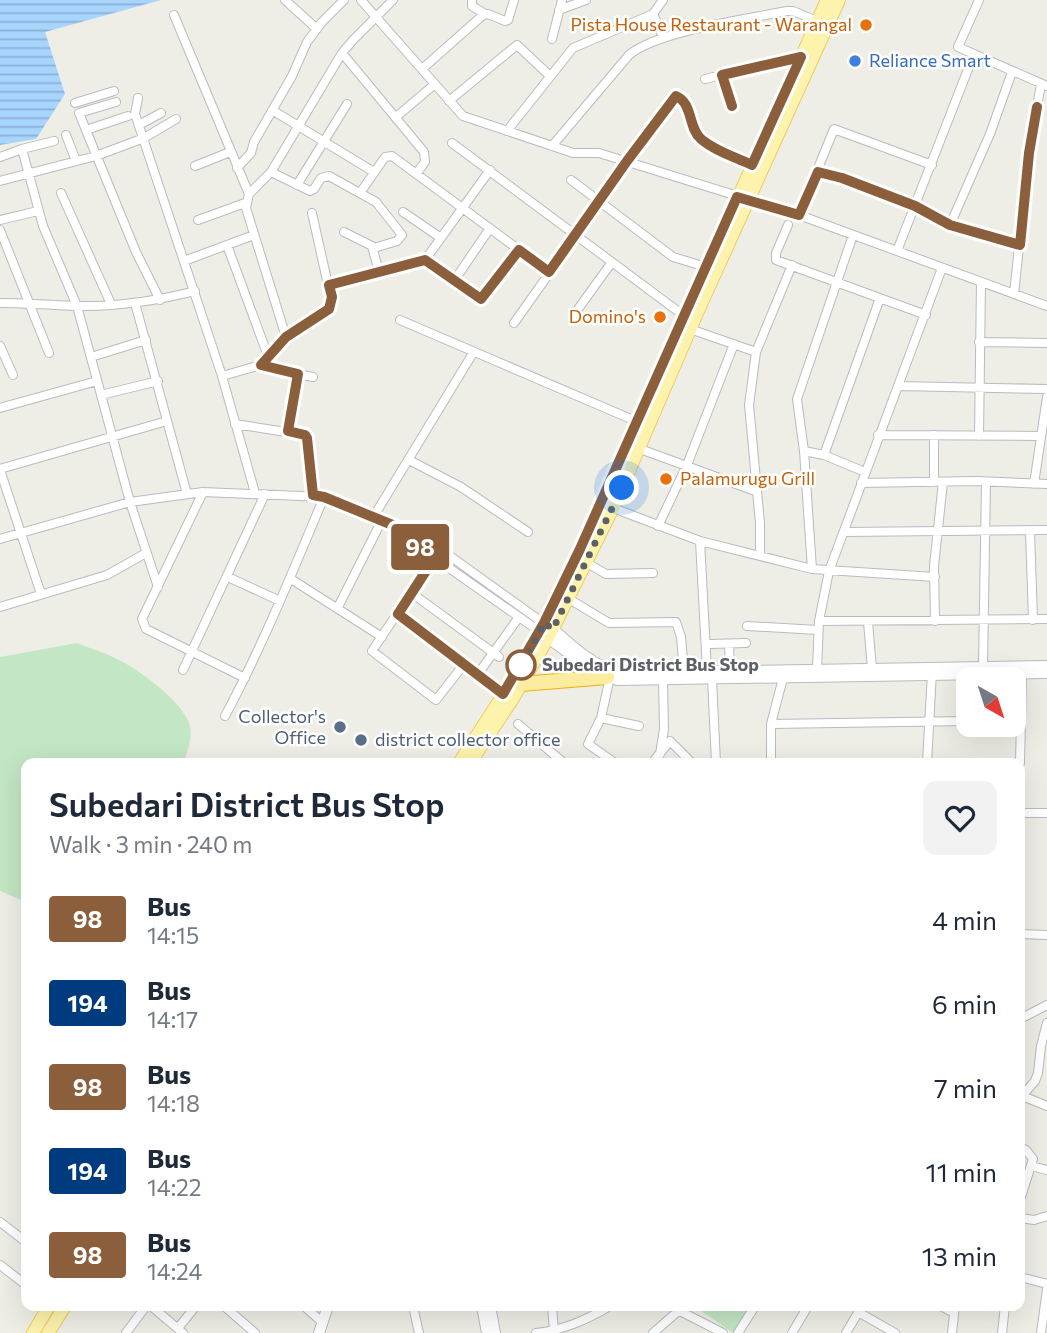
<!DOCTYPE html>
<meta charset="utf-8">
<style>
:root{--surface:#fff;--page:#f2f2f3;--text:#1f2937;--muted:#747a83}
body{margin:0;font-family:Commissioner,sans-serif;background:var(--page);color:var(--text);height:100vh;display:flex;flex-direction:column;font-size:26px;white-space:nowrap}
*{box-sizing:border-box;margin:0}
p{font-size:23px;color:var(--muted)}
.icon{flex:none;width:38px;height:38px;fill:none;stroke:currentColor;stroke-width:2;stroke-linecap:round;stroke-linejoin:round}
.map{position:relative;flex:1;overflow:hidden}
.panel{position:absolute;left:21px;top:758px;width:1004px;height:553px;display:flex;flex-direction:column;background:var(--surface);border-radius:14px;box-shadow:0 7px 28px #0002}
.panel>*{flex:none}
.badge{padding:0 14px;border-radius:5px;font-size:24px;line-height:46px}
.needle{width:46px;rotate:141deg}
.buttons{position:absolute;left:956px;top:667px;display:grid;gap:14px}
.buttons a{display:grid;place-items:center;width:70px;height:70px;border-radius:14px;background:var(--surface);box-shadow:0 7px 28px #0002;font-size:35px}
.you{position:absolute;width:35px;height:35px;margin:-18px;border:5px solid #fff;border-radius:50%;background:#1a73e8;box-shadow:0 0 0 10px #1a73e833}
.map>.badge{position:absolute;translate:-50% -50%;box-shadow:0 0 0 4px #fff}
.round{display:grid;place-items:center;flex:none;width:74px;height:74px;border-radius:14px;background:var(--page)}
.head{display:flex;align-items:center;justify-content:space-between;height:119px;padding:0 28px}
h1{font-size:33px;font-weight:600;line-height:52px}
ul{padding:0;list-style:none}
li{display:flex;align-items:center;gap:21px;height:84px;padding:0 28px}
li div{flex:1}
li b{display:block;font-size:26px}
li em{font-style:normal}
li .badge{min-width:77px;font-weight:700;text-align:center}
.map>svg:first-child{display:block}
</style>
<div class="map">
<svg width="1047" height="1333" viewBox="0 0 1047 1333">
<defs>
<pattern id="water-rules" width="6" height="5" patternUnits="userSpaceOnUse" patternTransform="scale(1.75)"><rect width="6" height="5" fill="#a8d5fd"/><path d="M0 2.5h6" fill="none" stroke="#8cb0d1"/></pattern>
</defs>
<rect width="100%" height="100%" fill="#efeee6"/>
<path fill="#c3e6c4" d="M77,643C92,649 109,654 123,662C143,673 184,703 190,726C193,738 187,751 184,763H26V902L0,891V657Z
M694,1306H752L733,1333Z"/>
<path fill="url(#water-rules)" d="M0,0H161L45,32L65,94L36,139L0,145Z"/>
<g fill="none" stroke-linecap="round" stroke-linejoin="round">
<g stroke="#b8bbbf" stroke-width="10">
<path id="minor" d="M285,0L317,29
M361,0L463,116L573,153H599L799,215L1047,306
M472,0V6L485,14
M979,0L958,47L1047,86
M559,10L586,0
M653,14L663,37
M174,15L249,194
M552,39L562,0
M342,53L424,152L425,162L416,174
M422,69L483,15L488,14L505,21L508,20L514,0
M722,75L732,106
M705,79L801,56
M138,98L135,114L222,376L255,493
M449,101L517,45L550,76
M116,102L79,113L136,252L160,300
M75,103L114,91
M272,110L374,172
M396,117L435,84
M139,125L161,113
M86,130L128,116
M507,131L573,48L653,14L663,0
M66,135L76,161
M54,141L22,149L43,226L77,306L130,502L158,587
M452,143L683,315
M552,146L629,55C657,31 748,19 787,11H793L817,21
M0,157L22,149
M195,166L230,152
M237,168L251,153L254,142L292,76L307,42L322,22L344,0
M271,172L310,191L314,189L321,178L329,176L376,202L402,235L397,241L374,248
M818,172L842,178L915,206L950,225L1020,245
M571,180L673,257L706,267
M0,181L96,156L144,138L176,119
M297,185L347,104
M61,193L111,304
M360,193L385,157L392,156L549,272
M403,212L441,238
M799,215L834,129L932,165
M0,220L38,211
M198,220L245,203
M788,225L776,253V260L926,315
M950,225L990,134L1012,72
M0,230L49,353
M344,232L372,246L379,272
M227,245L268,356
M897,251L974,54
M425,260L481,299L519,249
M184,261L254,235
M454,281L490,228
M329,285L425,260L490,170
M1014,294L1029,153L1041,84
M0,303C26,303 51,305 76,306C117,307 156,301 195,291
M135,303L187,494
M573,316L612,262
M400,320L638,422
M514,323L674,98L680,97C691,107 688,125 698,137C709,151 736,158 752,165
M690,329L756,352L792,265
M286,337L246,208L249,194L271,172L342,53L354,39L393,0
M979,342L1047,343
M0,346L13,375
M756,352L749,405L760,523V556
M91,357L146,340
M261,365L286,337L329,309L332,303L312,213
M298,374L313,377
M222,376L261,365L298,374L288,431
M898,386L1047,389
M101,395L158,381
M0,408L97,381
M235,424L305,435L308,442L313,495
M878,435L1041,436
M979,436L981,282
M640,449L755,491
M804,451L824,455L865,472
M824,455L880,298
M409,460L461,487L528,532
M0,469L167,421
M0,470L41,594
M934,482V435
M861,483L977,481L1047,484
M1034,484L1047,397
M203,492L142,619L146,629L245,678
M613,508L700,541L812,569L935,577
M374,516L473,353
M395,526L406,538L542,633
M658,526L687,465L734,344
M1030,531L1033,620
M845,532L1047,530
M0,539L130,502L203,492L324,497L395,526L411,528L546,625
M700,541L707,671
M435,557L372,651L436,700L465,663
M587,563L606,574L653,573
M812,569L804,451L797,399L853,235
M228,577L280,601
M291,579L382,637
M413,594L499,657
M569,599L609,623L676,622L681,637L684,672
M0,607L107,575L146,553
M338,607L382,520
M398,614L503,694
M819,621L1047,619
M935,621L934,566L943,482
M868,622L872,669
M747,626L818,630
M710,644L746,643
M729,644L730,671
M983,667L986,482
M183,670L265,494
M817,670L819,621L829,571L942,268
M478,674L519,617
M610,677L601,718L639,726
M712,679L716,763
M225,716C263,645 293,571 324,497
M601,718L588,744L615,763
M518,724L564,763
M771,724L968,721
M660,754L664,729L663,681
M652,763L670,741L692,763
M771,763V724L783,678
M927,763L932,672
M1020,763L1022,675
M1020,813H1047
M1020,934L1047,935
M1020,1019L1047,1005
M1020,1095L1047,1106
M1022,1096L1035,1081L1038,1073L1041,1046L1047,1023
M1020,1147L1026,1150L1033,1159L1020,1200
M1031,1166L1047,1170
M1020,1218L1034,1220L1047,1216
M0,1222L26,1242
M0,1265L26,1285
M1020,1277L1047,1284
M151,1306L183,1333
M224,1306L255,1333
M304,1306L322,1322
M413,1306L419,1333
M552,1306L554,1331
M670,1306L723,1333
M941,1306L954,1313
M858,1312L895,1333
M178,1328L196,1306
M126,1333L146,1306
M536,1333C564,1330 586,1320 610,1306
M653,1333L684,1306
M738,1333L755,1306
M792,1333L808,1306
M846,1333L862,1306
M952,1333L955,1306
M1002,1333L1005,1306
M1041,1333L1047,1289"/>
</g>
<g stroke="#b8bbbf" stroke-width="12">
<path id="tertiary" d="M553,629C571,645 594,667 619,673L1047,666
M548,638L585,665L617,680L1047,673
M482,1306L487,1333
M490,1306L495,1333
M319,1333L328,1306"/>
</g>
<g stroke="#eecc5f" stroke-width="14">
<path id="primary" d="M459,763L516,675L580,549L827,0
M470,763L512,700L548,638L613,508L698,311L839,0
M33,1333L49,1306
M48,1333L65,1306"/>
</g>
<g stroke="#f0b005" stroke-width="16">
<path id="trunk" d="M521,684L607,677"/>
</g>
<use href="#minor" stroke="#fff" stroke-width="8"/>
<use href="#tertiary" stroke="#fff" stroke-width="10"/>
<use href="#primary" stroke="#fdf3ad" stroke-width="12"/>
<use href="#trunk" stroke="#fcec9f" stroke-width="14"/>
</g>
<g fill="none" stroke-linecap="round" stroke-linejoin="round">
<g stroke="#fff" stroke-width="16">
<path id="line" d="M732,106L722,75L801,57L752,165C735,157 715,151 701,139C688,128 693,103 676,96L627,161L549,272L519,250L481,299L425,260L329,285L332,297L329,309L286,337L261,365L298,374L288,431L305,435L307,438L313,495L324,497L395,526L406,538L435,557L398,614L503,694L544,623L580,549L737,197L799,215L818,172L842,178L915,206L950,225L1020,245L1029,153L1037,107"/>
</g>
<use href="#line" stroke="#8b5e3c" stroke-width="10"/>
<path stroke="#5d6166" stroke-width="7" stroke-dasharray="0 12.6" d="M521,665L516,675L544,623L553,629L622,488"/>
</g>
<g fill="#e8710a" stroke="#fff" stroke-width="2.5">
<circle cx="866" cy="25" r="7"/>
<circle cx="660" cy="317" r="7"/>
<circle cx="666" cy="479" r="7"/>
</g>
<circle fill="#3f7fe0" stroke="#fff" stroke-width="2.5" cx="855" cy="61" r="7"/>
<circle fill="#fff" stroke="#8b5e3c" stroke-width="3.5" cx="521" cy="665" r="14"/>
<g fill="#5c6f8a" stroke="#fff" stroke-width="2.5">
<circle cx="340" cy="727" r="7"/>
<circle cx="361" cy="740" r="7"/>
</g>
<g text-anchor="middle" stroke-width="5" stroke-linejoin="round" paint-order="stroke">
<g font-size="18" fill="#c56008" stroke="#fff" text-anchor="end">
<text x="852" y="31">Pista House Restaurant - Warangal</text>
<text x="646" y="323">Domino's</text>
<text x="680" y="485" text-anchor="start">Palamurugu Grill</text>
</g>
<g font-size="18" fill="#366cbe" stroke="#fff" text-anchor="start">
<text x="869" y="67">Reliance Smart</text>
</g>
<g font-size="18" font-weight="bold" fill="#5d6166" stroke="#fff" text-anchor="start">
<text x="542" y="671">Subedari District Bus Stop</text>
</g>
<g font-size="18" fill="#4e5e75" stroke="#fff" text-anchor="end">
<text x="326" y="723">Collector's<tspan x="326" dy="21">Office</tspan></text>
<text x="375" y="746" text-anchor="start">district collector office</text>
</g>
</g>
</svg>
<div class="buttons">
<a><svg class="needle" viewBox="-14 -14 28 28"><path d="M0-13l5 13h-10z" fill="#e53935"/><path d="M0 13l5-13h-10z" fill="#747a83"/></svg></a>
</div>
<div class="you" style="left:622px;top:488px"></div>
<b class="badge" style="left:420px;top:547px;background:#8b5e3c;color:#fff">98</b>
<section class="panel">
<div class="head"><div><h1>Subedari District Bus Stop</h1><p>Walk · 3 min · 240 m</p></div><a class="round"><svg class="icon" aria-label="heart" viewBox="0 0 24 24"><path d="M12 20l-8-8c-3-5 5-10 8-4 3-6 11-1 8 4z"/></svg></a></div>
<ul>
<li><span class="badge" style="background:#8b5e3c;color:#fff">98</span><div><b>Bus</b><p>14:15</p></div><em>4 min</em></li>
<li><span class="badge" style="background:#003b80;color:#fff">194</span><div><b>Bus</b><p>14:17</p></div><em>6 min</em></li>
<li><span class="badge" style="background:#8b5e3c;color:#fff">98</span><div><b>Bus</b><p>14:18</p></div><em>7 min</em></li>
<li><span class="badge" style="background:#003b80;color:#fff">194</span><div><b>Bus</b><p>14:22</p></div><em>11 min</em></li>
<li><span class="badge" style="background:#8b5e3c;color:#fff">98</span><div><b>Bus</b><p>14:24</p></div><em>13 min</em></li>
</ul>
</section>
</div>
